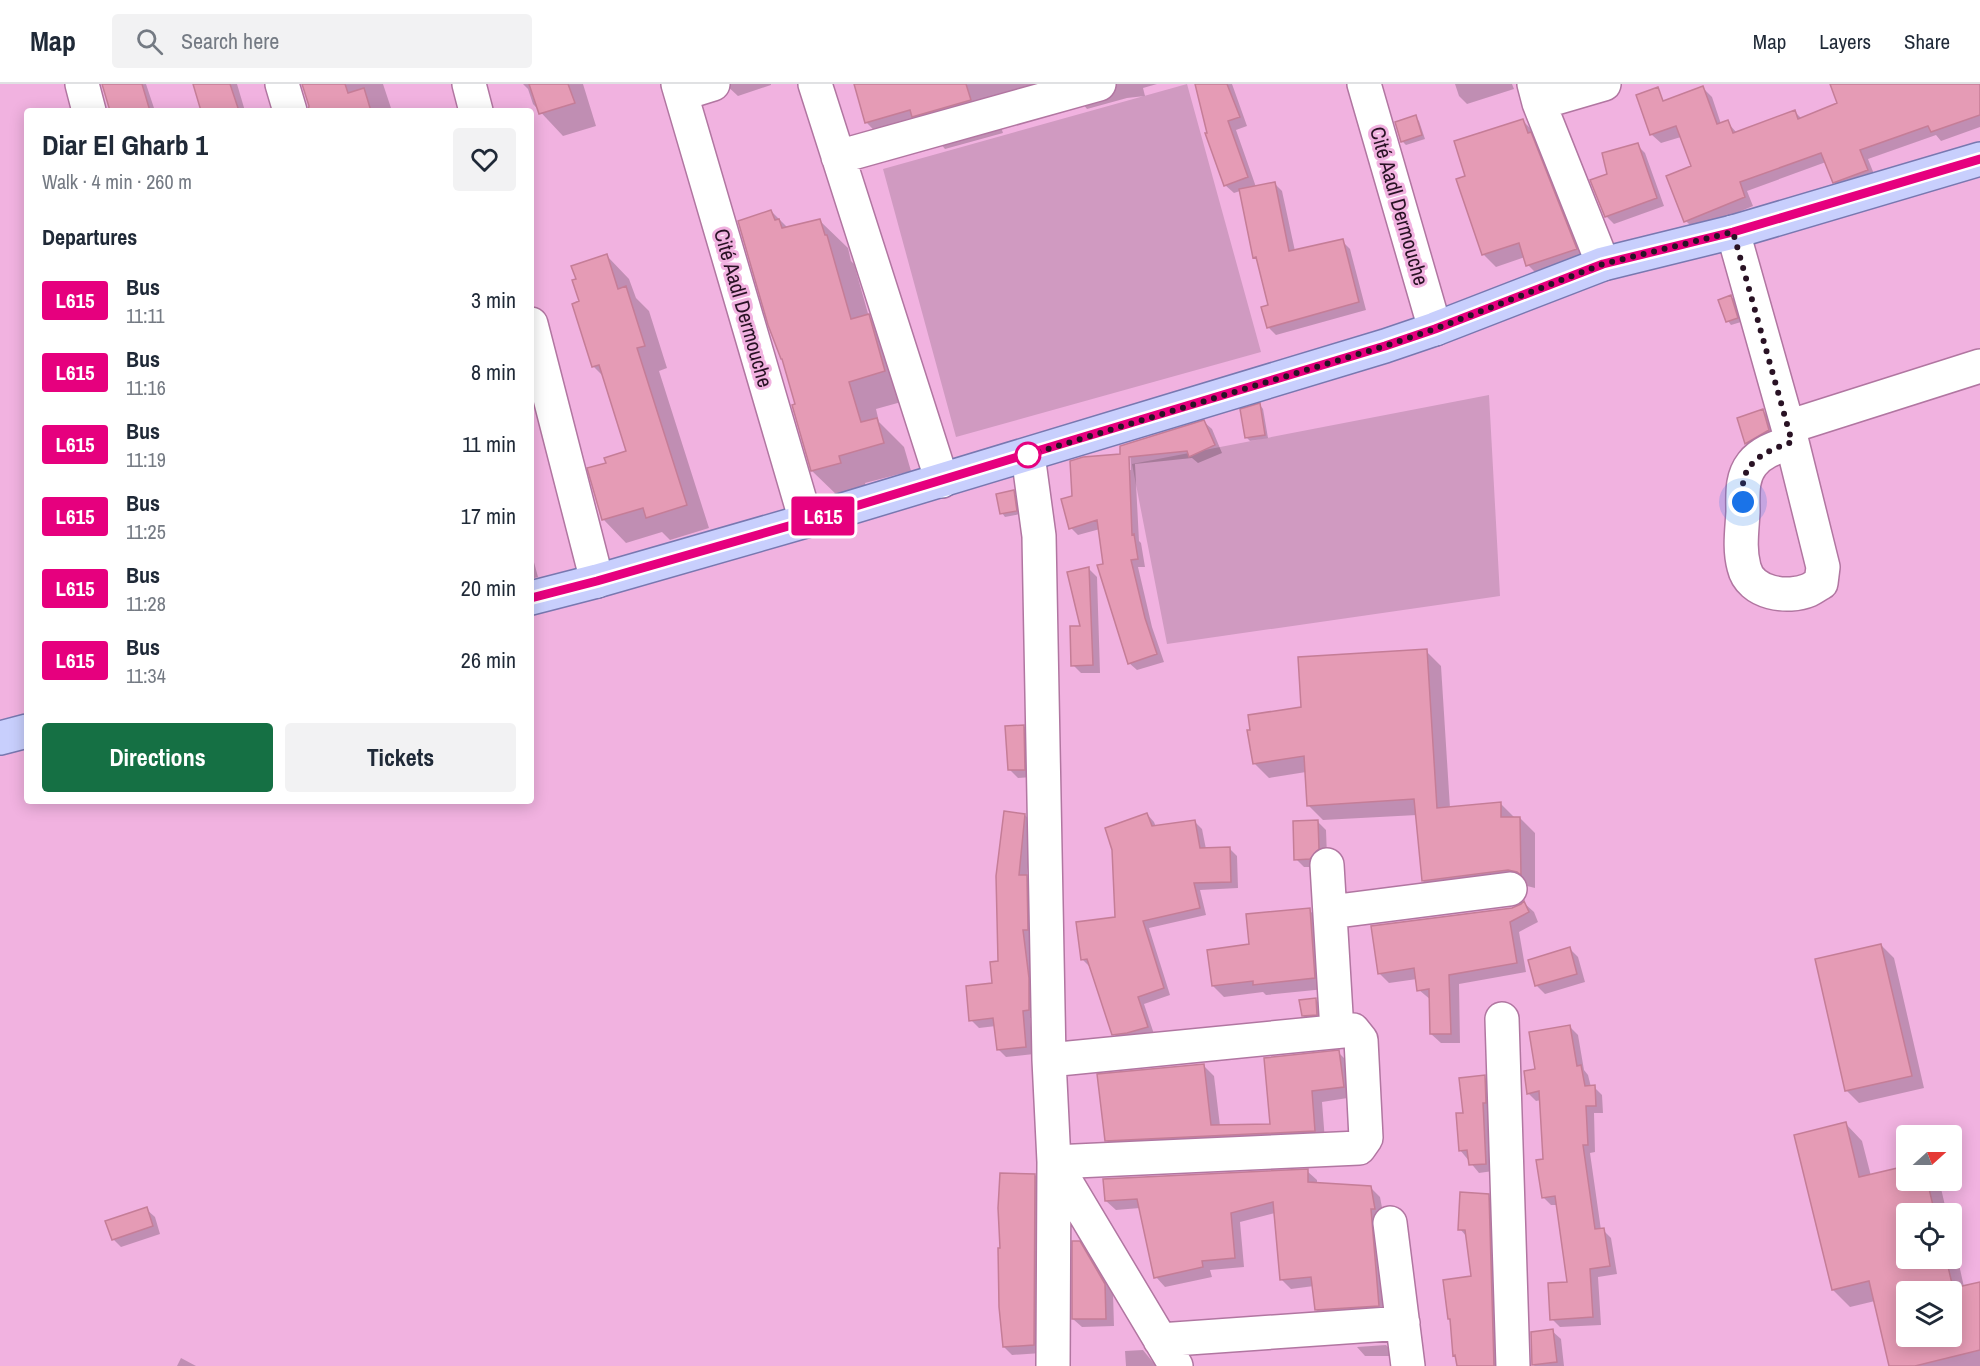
<!DOCTYPE html>
<meta charset="utf-8">
<style>
:root{--surface:#fff;--page:#f2f2f3;--text:#1f2937;--muted:#747a83;--line:#e0e1e3;--accent:#157044}
body{margin:0;font-family:"Archivo Narrow",sans-serif;background:var(--page);color:var(--text);height:100vh;display:flex;flex-direction:column;font-size:22px;white-space:nowrap}
*{box-sizing:border-box;margin:0}
p{font-size:20px;color:var(--muted)}
.icon{flex:none;width:33px;height:33px;fill:none;stroke:currentColor;stroke-width:2;stroke-linecap:round;stroke-linejoin:round}
.map{position:relative;flex:1;overflow:hidden}
.sheet{position:absolute;left:24px;top:24px;width:510px;height:696px;display:flex;flex-direction:column;background:var(--surface);border-radius:6px;box-shadow:0 3px 15px #0003}
.sheet>*{flex:none}
.badge{padding:0 12px;border-radius:4px;font-size:21px;line-height:39px}
.needle{width:39px;rotate:69deg}
.controls{position:absolute;left:1896px;top:1041px;display:grid;gap:12px}
.controls a{display:grid;place-items:center;width:66px;height:66px;border-radius:6px;background:var(--surface);box-shadow:0 3px 15px #0003;font-size:30px}
.you{position:absolute;width:30px;height:30px;margin:-15px;border:4px solid #fff;border-radius:50%;background:#1a73e8;box-shadow:0 0 0 9px #1a73e833}
.map>.badge{position:absolute;translate:-50% -50%;box-shadow:0 0 0 3px #fff}
h2{padding:0 18px;font-size:22px;line-height:54px}
.round{display:grid;place-items:center;flex:none;width:63px;height:63px;border-radius:6px;background:var(--page)}
.head{display:flex;align-items:center;justify-content:space-between;height:102px;padding:0 18px}
h1{font-size:28px;font-weight:700;line-height:45px}
.cta{display:flex;gap:12px;margin-top:auto;padding:12px 18px}
.cta a{flex:1;height:69px;border-radius:6px;background:var(--accent);color:#fff;font-size:24px;font-weight:700;line-height:69px;text-align:center}
.cta a+a{background:var(--page);color:var(--text)}
ul{padding:0;list-style:none}
li{display:flex;align-items:center;gap:18px;height:72px;padding:0 18px}
li div{flex:1}
li b{display:block;font-size:22px}
li em{font-style:normal}
li .badge{min-width:66px;font-weight:700;text-align:center}
header{display:flex;align-items:center;gap:36px;box-sizing:border-box;height:84px;padding:0 30px;background:var(--surface);border-bottom:2px solid var(--line)}
header strong{font-size:28px}
nav{display:flex;gap:33px;margin-inline-start:auto;font-size:21px}
.search{width:420px;height:54px;background:var(--page);display:flex;align-items:center;gap:15px;box-sizing:border-box;padding:0 21px;border-radius:6px;color:var(--muted);font-size:22px}
.map>svg:first-child{display:block}
</style>
<header>
<strong>Map</strong>
<div class="search"><svg class="icon" aria-label="search" viewBox="0 0 24 24"><circle cx="10" cy="10" r="6"/><path d="M15 15l6 6"/></svg>Search here</div>
<nav><a>Map</a><a>Layers</a><a>Share</a></nav>
</header>
<div class="map">
<svg width="1980" height="1282" viewBox="0 0 1980 1282">
<rect width="100%" height="100%" fill="#f1b2e0"/>
<path fill="#d09ac1" d="M1187,0L1261,268L956,353L883,85Z
M1489,311L1500,512L1167,560L1132,380Z"/>
<path fill="#0003" fill-rule="evenodd" d="M104,0H146L155,27H112Z
M195,0H237L245,27H203Z
M303,0H383L392,27H312Z
M523,0H583L596,42L563,52L533,20L528,5Z
M725,0H771V1L738,12Z
M867,0H1157L1143,4L1145,12L1127,14L1087,25L1083,20L1001,43L1003,49L945,65L940,59L898,71L866,38Z
M1196,0H1232L1247,42L1236,46L1256,103L1274,99L1282,107L1295,167L1342,157L1350,165L1366,226L1276,251L1268,243L1270,222L1259,178L1254,173L1240,107L1234,109L1225,101L1209,50Z
M1455,0H1512L1514,5L1467,20L1459,12Z
M1832,0H1980V43L1941,57L1936,51L1868,75L1876,95L1843,107L1834,98L1826,78L1747,107L1753,122L1695,146L1686,137L1693,83L1681,53L1661,59L1652,51L1641,21L1664,18L1703,4L1712,13L1721,40L1727,38L1737,49L1795,28L1802,35L1839,20Z
M1415,33L1419,37L1425,55L1406,61L1403,58L1397,39Z
M1523,37L1535,49L1588,177L1540,193L1528,181L1525,173L1496,183L1484,171L1458,96L1467,93Z
M1637,61L1645,69L1664,122L1614,140L1606,132L1609,90Z
M771,127L788,144L820,137L848,164L851,177L854,180L869,233L896,260L912,315L876,325L879,338L904,363L911,387L865,399L867,406L840,414L812,387L797,321Z
M607,172L629,195L636,214L649,227L667,284L659,287L709,444L670,456L662,448L626,459L604,436L589,385L608,379L628,368L604,293L593,282L581,218Z
M1731,213L1735,216L1741,238L1731,241L1728,237Z
M1260,321L1263,325L1268,354L1250,357L1246,353Z
M1763,327L1771,335L1777,355L1755,367L1747,359L1739,335Z
M1204,338L1212,345L1222,369L1198,379L1192,374L1135,380L1139,457L1141,459L1145,483H1138L1152,543L1164,578L1137,586L1129,579L1099,483L1105,481L1100,445L1078,451L1071,444L1063,416L1074,413L1071,378L1083,374L1122,372L1121,363ZM1130,365L1131,386H1129L1127,366Z
M1013,408L1017,412L1020,430L1005,433L1002,429Z
M531,467L538,493L531,495Z
M1089,485L1097,493L1100,589H1081L1073,581L1081,543Z
M1426,567L1441,582L1450,724L1500,719L1515,734H1520L1535,749V804L1523,801L1438,812L1423,797L1417,731L1323,736L1308,721L1306,688L1269,694L1254,679L1302,624Z
M1023,642L1032,650V693L1018,694L1010,686Z
M1147,730L1154,738L1156,743L1195,738L1202,745L1206,765H1230L1237,772L1238,804L1200,806L1206,831L1149,844L1170,911L1144,920L1154,950L1121,957L1114,950L1089,882L1082,875L1117,834Z
M1025,731L1032,739L1027,793L1034,800L1035,853H1030L1036,903V933L1030,934L1034,970L1006,973L998,965L996,942L979,944L971,936L994,900L1000,878Z
M1317,737L1326,746L1327,773L1318,783H1304L1296,775Z
M1524,819L1534,828L1538,838L1519,848L1526,888L1459,900L1460,959H1441L1431,950V916L1419,906L1417,895L1389,899L1379,889Z
M1309,826L1321,837L1325,905L1266,911L1263,908L1224,913L1213,902L1251,861Z
M1881,861L1894,874L1924,1004L1859,1019L1846,1006Z
M1570,865L1578,873L1585,898L1545,910L1537,902L1530,877Z
M1316,916L1319,919L1320,934L1307,935L1303,932Z
M1570,943L1578,951L1584,986L1588,991L1591,1003H1594L1602,1011L1603,1029H1594L1595,1068L1590,1069L1601,1146H1603L1611,1154L1617,1190L1598,1193L1601,1241L1560,1243L1552,1235L1569,1199L1558,1121H1551L1543,1113L1545,1077L1541,1016L1536,1017L1528,1009L1536,987Z
M1338,968L1349,979L1354,1013L1322,1018L1325,1057L1117,1067L1106,1056L1203,981L1214,992L1220,1042H1271Z
M1484,993L1493,1001V1087L1479,1089L1460,1066Z
M1846,1040L1862,1057L1871,1092L1906,1083V1096H1939L1947,1130H1906V1174H1952V1149L1964,1203L1980,1199V1282H1891L1875,1217L1850,1223L1833,1206L1796,1052ZM1906,1208H1952V1252H1906Z
M1307,1087L1317,1096V1100L1370,1103L1380,1113L1384,1134L1388,1231L1326,1235L1316,1226L1314,1202L1291,1205L1281,1195L1275,1129L1240,1138L1244,1183L1210,1186L1212,1193L1165,1203L1156,1193L1140,1124L1116,1126L1106,1117Z
M1035,1091L1043,1100L1042,1269L1012,1271L1004,1263Z
M1488,1112L1496,1120L1501,1271H1495L1503,1279V1282H1456L1486,1272L1453,1263L1445,1197L1473,1194L1467,1153L1460,1145Z
M146,1125L155,1133L160,1150L121,1163L113,1155Z
M1079,1159L1088,1168L1113,1210L1114,1242L1082,1243L1073,1235Z
M1552,1247L1561,1255L1564,1282H1535L1533,1281Z
M1386,1261L1394,1269V1272H1365L1357,1263Z
M1143,1266L1156,1282H1126L1125,1267Z
M181,1274L196,1282H177Z"/>
<path fill="#e59bb5" stroke="#c57d97" stroke-width="1.5" fill-rule="evenodd" d="M102,0H142L150,27H110Z
M193,0H230L239,27H201Z
M302,0H345L348,9L364,4L371,27H308L309,22Z
M529,0H568L575,19L539,30Z
M854,0H966L971,16L912,33L910,26L865,39Z
M1195,0H1227L1240,33L1228,37L1248,93L1224,102L1205,49H1207Z
M1830,0H1980V31L1931,48L1928,42L1860,66L1868,86L1833,99L1821,69L1740,98L1745,113L1684,138L1666,92L1691,82L1676,42L1650,51L1636,11L1658,3L1663,17L1703,2L1717,40L1728,36L1733,49L1795,26L1798,35L1837,19Z
M1416,31L1422,51L1401,58L1395,38Z
M1523,35L1528,49L1531,48L1577,165L1526,182L1519,159L1482,171L1456,95L1465,92L1454,57Z
M1638,59L1657,114L1605,133L1590,96L1607,90L1602,69Z
M1275,98L1289,167L1343,155L1359,218L1267,244L1261,223L1268,221L1256,173L1253,174L1239,105Z
M771,126L775,136L779,135L782,144L820,135L825,151H827L851,235L869,230L885,287L849,298L861,338L877,334L884,359L839,372L841,379L811,387L792,321L795,320L782,275H781L768,241L738,137Z
M607,170L618,205L626,202L645,262L637,264L687,421L646,434L643,424L602,436L587,384L606,379L604,374L626,367L599,281L592,283L572,220L579,217L572,196L576,195L571,182Z
M1731,211L1738,234L1726,238L1718,216Z
M1260,319L1265,351L1245,354L1240,325Z
M1763,325L1769,346L1745,360L1737,334Z
M1204,336L1215,361L1189,373L1187,367L1129,373L1132,451L1134,450L1138,475L1131,476L1145,534L1157,570L1128,580L1097,481L1103,480L1097,436L1069,445L1061,415L1072,412L1070,377L1083,373L1120,370V362Z
M1014,406L1017,427L1000,430L996,410Z
M1089,483L1093,581L1071,582L1070,542H1080L1067,488Z
M1427,565L1437,724L1501,718V733H1520L1521,791L1517,788L1508,786L1422,797L1414,715L1307,722L1304,672L1253,680L1247,646H1250L1248,631L1301,623L1298,573Z
M1024,641L1025,686H1008L1005,642Z
M1004,727L1025,730L1019,791H1027L1028,846H1023L1029,894V926L1023,927L1026,963L997,966L993,934L969,937L966,902L992,899L990,878L998,877L996,792Z
M1147,729L1152,742L1195,736L1200,764L1230,763L1231,798L1194,799L1200,824L1143,837L1164,904L1138,913L1148,943L1127,949L1112,951L1087,875L1081,876L1076,838L1115,833L1112,766L1105,744Z
M1318,736L1319,765L1310,775L1294,776L1293,737Z
M1524,817L1529,828L1510,838L1517,879L1449,891L1451,950H1430L1429,905L1417,907L1414,884L1378,890L1371,842L1512,824L1521,820Z
M1310,824L1315,894L1253,901V897L1212,902L1207,866L1249,860L1246,830Z
M1881,860L1912,992L1845,1007L1815,875Z
M1570,863L1577,890L1535,902L1528,876Z
M1316,914L1317,931L1302,932L1299,916Z
M1570,941L1577,982L1581,981L1585,1002L1595,1001L1596,1022H1586L1588,1061H1583L1595,1145L1604,1144L1610,1182L1590,1185L1593,1233L1550,1236L1548,1199L1567,1198L1555,1112L1542,1114L1536,1076L1543,1075L1539,1007L1527,1010L1524,987L1535,985L1529,948Z
M1339,966L1344,1003L1312,1007L1315,1047L1105,1057L1097,990L1204,980L1211,1041L1270,1040L1264,974Z
M1485,991L1486,1019H1483L1486,1080L1469,1081L1467,1066L1459,1067L1456,1029H1463L1459,994Z
M1846,1038L1859,1093L1906,1082V1096H1927L1935,1130H1906V1174H1946L1953,1204L1980,1198V1266L1915,1282H1889L1869,1197L1832,1206L1794,1051ZM1906,1208H1952V1252H1906Z
M1308,1085V1098L1371,1102L1375,1125H1371L1379,1222L1315,1226L1311,1193L1280,1196L1273,1118L1231,1129L1235,1174L1202,1177L1203,1183L1154,1194L1137,1115L1105,1117L1103,1095Z
M1000,1089L1035,1090L1034,1261L1003,1263L999,1223L998,1164H1000L998,1124Z
M1460,1108L1489,1110L1494,1282H1457L1455,1271L1453,1272L1450,1235H1448L1443,1196L1471,1192L1465,1146H1458Z
M147,1123L153,1142L112,1156L105,1137Z
M1072,1157H1080L1105,1200L1106,1235H1072Z
M1553,1245L1557,1278L1532,1281L1531,1248Z"/>
<g fill="none" stroke-linecap="round" stroke-linejoin="round">
<g stroke="#b176a1" stroke-width="36">
<path id="minor" d="M82,0L89,27
M282,0L290,27
M469,0L476,27
M678,0L806,437
M815,0L942,397
M1364,0L1435,245
M1534,0L1539,19L1603,180
M681,10L713,0
M1539,19L1604,0
M838,73L1099,0
M1733,148L1788,343L1792,358L1823,483L1821,499C1817,501 1813,504 1809,506C1788,515 1750,510 1744,483C1739,465 1742,446 1743,428C1743,411 1741,394 1752,380C1762,367 1778,363 1792,358
M531,240L597,497
M1788,343L1980,282
M1028,371L1039,452L1049,976L1054,1078L1176,1282
M1327,781L1337,947
M1330,828L1510,805
M1502,935L1513,1282
M1049,976L1353,946L1361,956L1366,1054L1359,1064L1054,1078L1053,1282
M1390,1139L1408,1282
M1160,1256L1403,1239"/>
</g>
<g stroke="#7878b0" stroke-width="36">
<path id="major" d="M531,514L597,497L806,437L1385,262L1435,245L1603,180L1733,148L1980,75
M0,654L27,647"/>
</g>
<use href="#minor" stroke="#fff" stroke-width="33"/>
<use href="#major" stroke="#c8cffd" stroke-width="33"/>
</g>
<g fill="none" stroke-linecap="round" stroke-linejoin="round">
<g stroke="#fff" stroke-width="14">
<path id="line" d="M531,514L597,497L806,437L1385,262L1435,245L1603,180L1733,148L1980,75"/>
</g>
<use href="#line" stroke="#e6007e" stroke-width="9"/>
<path stroke="#291224" stroke-width="6" stroke-dasharray="0 10.8" d="M1028,371L1385,262L1435,245L1603,180L1733,148L1792,358C1773,365 1751,372 1744,394C1742,401 1743,411 1743,418"/>
</g>
<circle fill="#fff" stroke="#e6007e" stroke-width="3" cx="1028" cy="371" r="12"/>
<g text-anchor="middle" stroke-width="6" stroke-linejoin="round" paint-order="stroke">
<g font-size="21" fill="#291224" stroke="#f1b2e0">
<text transform="translate(1399 122) rotate(74)" y="7">Cité Aadl Dermouche</text>
<text transform="translate(743 224) rotate(74)" y="7">Cité Aadl Dermouche</text>
</g>
</g>
</svg>
<div class="controls">
<a><svg class="needle" viewBox="-14 -14 28 28"><path d="M0-13l5 13h-10z" fill="#e53935"/><path d="M0 13l5-13h-10z" fill="#747a83"/></svg></a>
<a><svg class="icon" aria-label="locate" viewBox="0 0 24 24"><circle cx="12" cy="12" r="6"/><path d="M12 2v4M12 18v4M2 12h4M18 12h4"/></svg></a>
<a><svg class="icon" aria-label="layers" viewBox="0 0 24 24"><path d="M12 4l9 5-9 5-9-5zM3 14l9 5 9-5"/></svg></a>
</div>
<div class="you" style="left:1743px;top:418px"></div>
<b class="badge" style="left:823px;top:432px;background:#e6007e;color:#fff">L615</b>
<section class="sheet">
<div class="head"><div><h1>Diar El Gharb 1</h1><p>Walk · 4 min · 260 m</p></div><a class="round"><svg class="icon" aria-label="heart" viewBox="0 0 24 24"><path d="M12 20l-8-8c-3-5 5-10 8-4 3-6 11-1 8 4z"/></svg></a></div>
<h2>Departures</h2>
<ul>
<li><span class="badge" style="background:#e6007e;color:#fff">L615</span><div><b>Bus</b><p>11:11</p></div><em>3 min</em></li>
<li><span class="badge" style="background:#e6007e;color:#fff">L615</span><div><b>Bus</b><p>11:16</p></div><em>8 min</em></li>
<li><span class="badge" style="background:#e6007e;color:#fff">L615</span><div><b>Bus</b><p>11:19</p></div><em>11 min</em></li>
<li><span class="badge" style="background:#e6007e;color:#fff">L615</span><div><b>Bus</b><p>11:25</p></div><em>17 min</em></li>
<li><span class="badge" style="background:#e6007e;color:#fff">L615</span><div><b>Bus</b><p>11:28</p></div><em>20 min</em></li>
<li><span class="badge" style="background:#e6007e;color:#fff">L615</span><div><b>Bus</b><p>11:34</p></div><em>26 min</em></li>
</ul>
<div class="cta"><a>Directions</a><a>Tickets</a></div>
</section>
</div>
